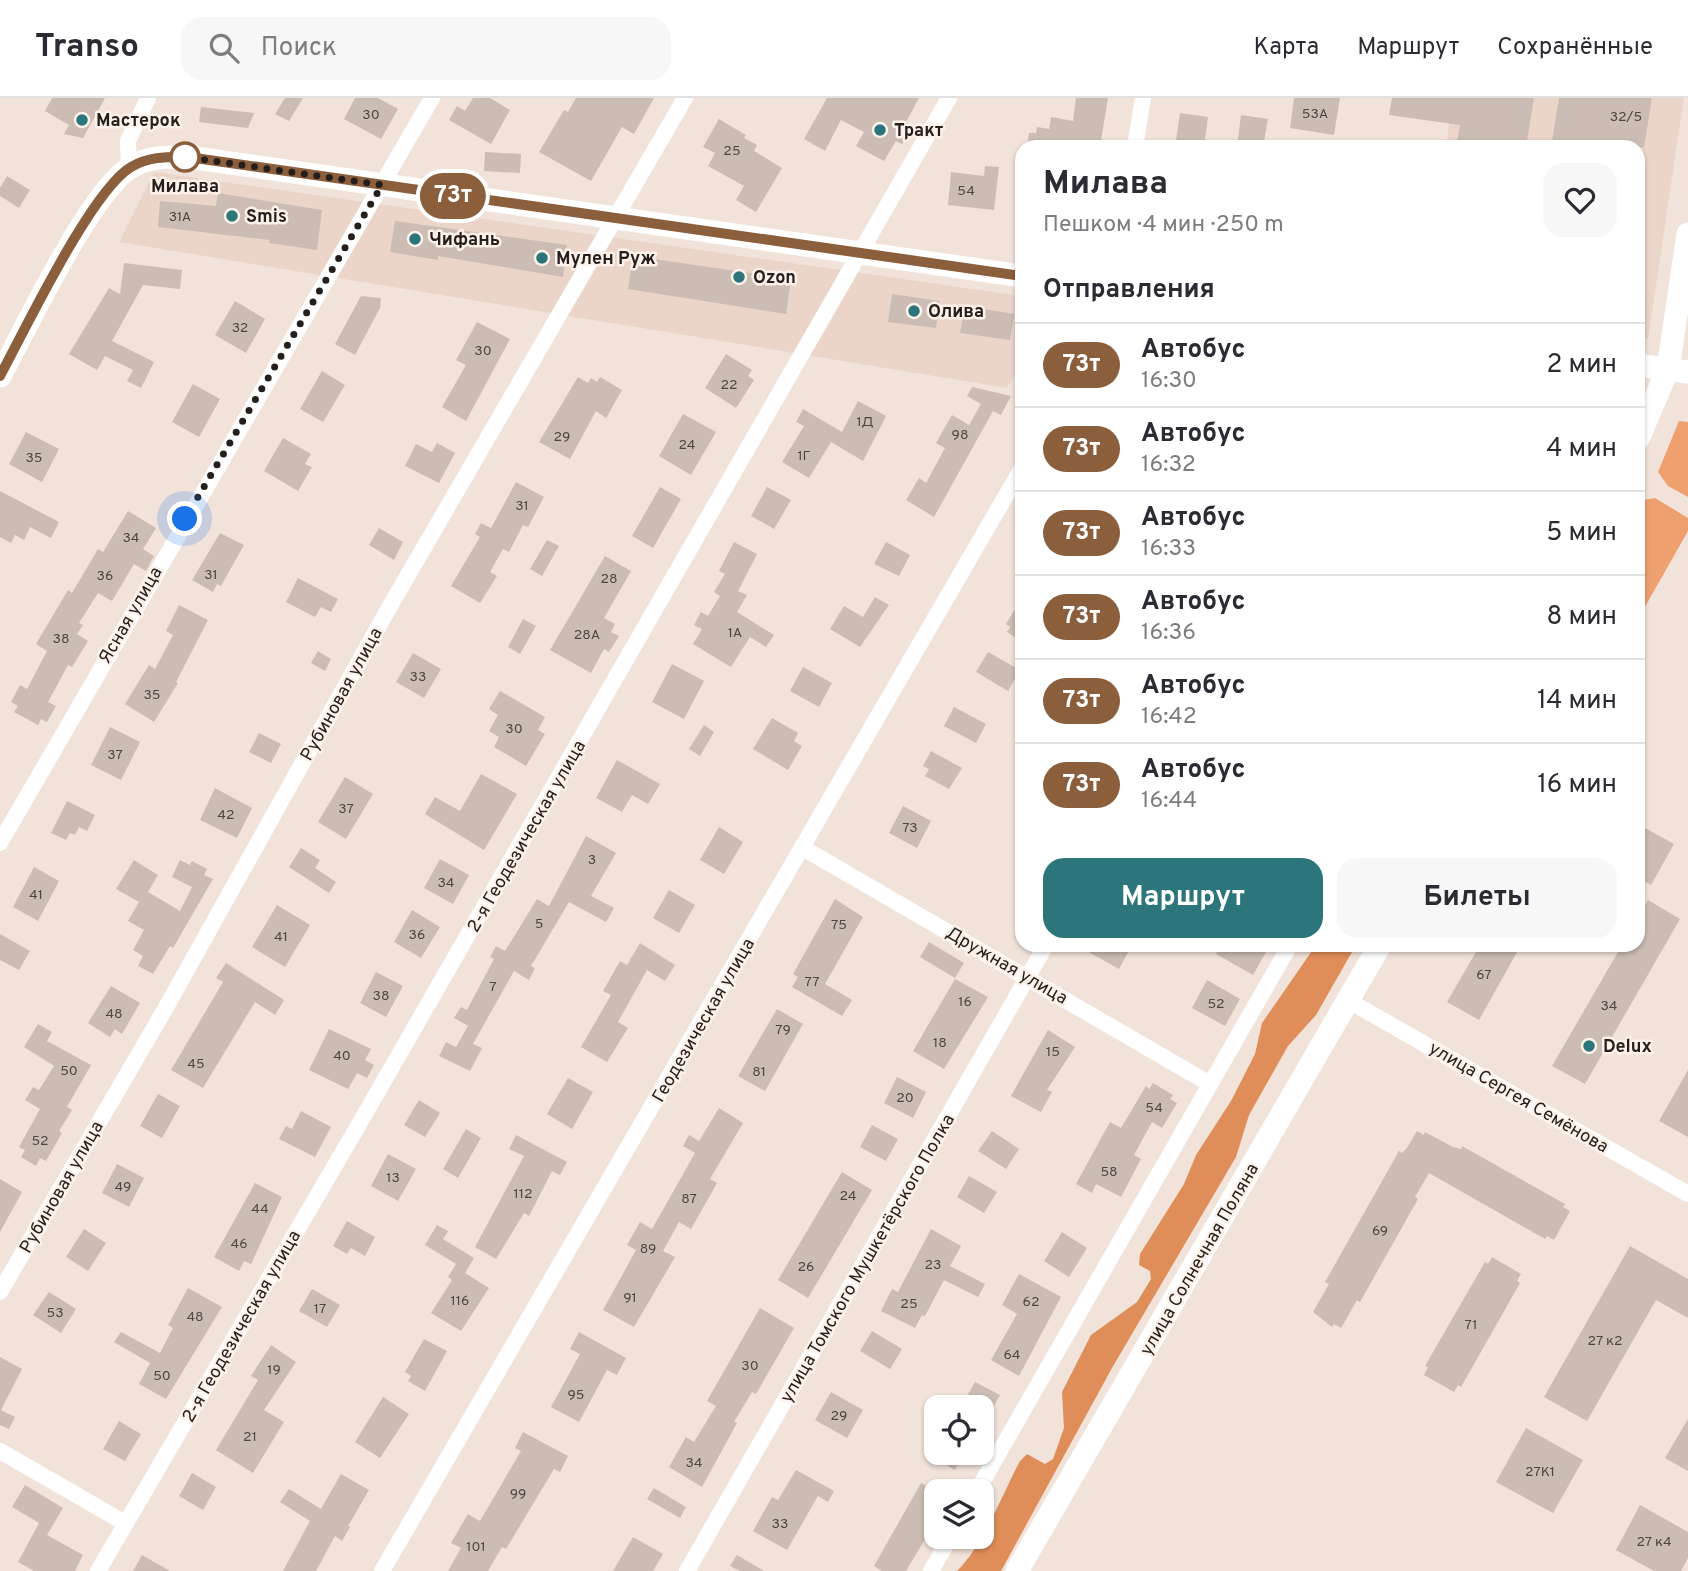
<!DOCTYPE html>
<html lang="ru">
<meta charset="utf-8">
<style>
:root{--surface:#fff;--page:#f7f7f7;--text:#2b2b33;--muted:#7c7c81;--line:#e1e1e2;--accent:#2c757b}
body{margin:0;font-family:Overpass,sans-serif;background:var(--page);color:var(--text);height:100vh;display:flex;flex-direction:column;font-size:26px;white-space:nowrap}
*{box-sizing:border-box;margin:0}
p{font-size:23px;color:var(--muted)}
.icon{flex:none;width:38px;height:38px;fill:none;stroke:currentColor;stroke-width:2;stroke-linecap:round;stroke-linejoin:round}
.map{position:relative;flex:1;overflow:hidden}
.sheet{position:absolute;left:1015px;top:42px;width:630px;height:812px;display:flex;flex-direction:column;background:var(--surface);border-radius:21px;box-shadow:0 2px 5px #0004}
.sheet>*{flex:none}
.badge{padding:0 14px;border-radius:23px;font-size:24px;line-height:46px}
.tools{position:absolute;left:924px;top:1297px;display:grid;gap:14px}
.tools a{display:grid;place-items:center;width:70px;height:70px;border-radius:14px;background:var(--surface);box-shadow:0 2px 5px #0004;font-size:35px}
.you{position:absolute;width:35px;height:35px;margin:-18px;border:5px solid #fff;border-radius:50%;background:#1a73e8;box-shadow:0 0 0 10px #1a73e833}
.map>.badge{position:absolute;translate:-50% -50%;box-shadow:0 0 0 4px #fff}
h2{padding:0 28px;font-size:26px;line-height:63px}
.round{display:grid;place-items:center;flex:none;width:74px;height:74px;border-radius:21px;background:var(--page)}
.summary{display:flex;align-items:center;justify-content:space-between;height:119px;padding:0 28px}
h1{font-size:33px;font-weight:700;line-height:52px}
.cta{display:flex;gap:14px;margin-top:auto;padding:14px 28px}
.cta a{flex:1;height:80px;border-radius:21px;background:var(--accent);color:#fff;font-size:28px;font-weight:700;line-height:80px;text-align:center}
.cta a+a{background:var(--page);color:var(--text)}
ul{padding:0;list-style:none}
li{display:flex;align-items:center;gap:21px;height:84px;padding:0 28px;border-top:2px solid var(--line)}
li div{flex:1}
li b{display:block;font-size:26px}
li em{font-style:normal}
li .badge{min-width:77px;font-weight:700;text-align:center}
header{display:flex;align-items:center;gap:42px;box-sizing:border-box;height:98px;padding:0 35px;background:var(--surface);border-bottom:2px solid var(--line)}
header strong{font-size:33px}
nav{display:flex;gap:38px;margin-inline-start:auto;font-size:24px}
.search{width:490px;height:63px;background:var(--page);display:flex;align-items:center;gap:18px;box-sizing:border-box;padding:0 24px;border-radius:21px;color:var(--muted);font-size:26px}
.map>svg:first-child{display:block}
</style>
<header>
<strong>Transo</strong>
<div class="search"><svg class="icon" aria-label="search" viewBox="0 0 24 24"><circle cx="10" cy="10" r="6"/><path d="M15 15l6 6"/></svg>Поиск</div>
<nav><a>Карта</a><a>Маршрут</a><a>Сохранённые</a></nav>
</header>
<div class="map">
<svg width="1688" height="1473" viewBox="0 0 1688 1473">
<rect width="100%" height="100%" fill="#f2e3da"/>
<path fill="#ebd5c8" d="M1453,0H1684L1648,241L1638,240V49H1446Z
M154,74L1022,198V263L1007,290L119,144Z"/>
<path fill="#efa06f" d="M1679,323L1688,324V399L1668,388L1658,374Z
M1655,400L1688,420V433L1638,521V413L1644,402Z"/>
<path fill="#df8e5a" d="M1316,847H1356L1316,917L1288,948L1249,1017L1236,1059L1112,1270L1001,1473H957C983,1448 1002,1397 1020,1363L1027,1356L1045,1366L1053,1361L1064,1330L1062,1294L1091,1237L1137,1204L1151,1181L1150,1173L1139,1167L1140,1156L1184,1086L1196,1057L1231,1003L1255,956L1262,925Z"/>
<path fill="#cbbdb4" d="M52,0H105L83,40L64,36L69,27L45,13Z
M285,0H303L289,23L275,16Z
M355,0H378L398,11L381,41L344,21Z
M473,0H490L510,12L491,46L449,22L457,8L465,13Z
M576,0H654L634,36L622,29L591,83L539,54L564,12L568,14Z
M827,0H919L906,24L913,28L902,46L896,43L884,63L856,48L864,34L841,22L825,53L804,41Z
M1076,0H1108L1100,49H1027L1029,35H1036L1037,29L1049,31L1051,19L1073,23Z
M1294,0H1340L1334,37L1290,30Z
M1392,0H1534L1526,49H1456L1460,27L1389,17Z
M1559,0H1652L1644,49H1551Z
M201,9L254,15L248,30L199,24Z
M1180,15L1208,19L1204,49H1175Z
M1241,17L1268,21L1263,49H1237Z
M719,21L746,37L744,40L757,47L754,53L782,70L756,114L736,102L744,88L708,68L715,55L703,49Z
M485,54L521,56L520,75L484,73Z
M985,68L999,69L994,112L948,107L951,74L984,78Z
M7,78L30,92L19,110L0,98V90Z
M218,95L322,112L317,152L269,145L270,142L158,129L160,103L216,108Z
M395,123L567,147L563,179L438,158V162L390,154Z
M633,158L791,181L786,216L628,191Z
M124,165L182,172L180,191L143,187L112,243L154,264L141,290L127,283L133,272L105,258L97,272L69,256L109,190L120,196Z
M892,196L940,203L936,230L888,224Z
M361,198L381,200L380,210L355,257L335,246Z
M235,203L265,221L246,255L215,237Z
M965,208L1014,216L1010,242L960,235Z
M477,224L510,241L466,323L442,309L466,267L456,262Z
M726,256L752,272L748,278L754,282L736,310L705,290Z
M322,273L345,287L323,324L300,311Z
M578,279L588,285L591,280L597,284L600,279L622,292L606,320L596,313L570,361L539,344Z
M193,286L220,301L199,339L172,324Z
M972,289L1011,298L1001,317L993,313L934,419L906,402L919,380L926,385L945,350L936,345L952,317L969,327L981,306L967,298Z
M858,303L886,318L863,363L831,344L809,380L782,364L804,328L796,324L803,311L842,334Z
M683,316L716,334L691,377L659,358Z
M26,334L59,351L42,384L9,366Z
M283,340L311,356L305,366L312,369L298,393L264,373Z
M437,345L455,355L439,385L405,368L416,346L432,354Z
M516,384L544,399L528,429L523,427L509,454L503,451L490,474L497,478L480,505L451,488L480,439L475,436L481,425L491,430Z
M660,389L681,401L653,450L632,438Z
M767,389L791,402L774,431L751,418Z
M0,393L59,424L51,440L30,429L24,442L15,437L11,445L0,439Z
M128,413L156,430L143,451L154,458L146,473L134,466L112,503L98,495L79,525L83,527L77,536L88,543L72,569L68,567L48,604L56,608L47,624L41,621L38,627L14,614L18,608L11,604L20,587L27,591L47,553L36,546L68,492L72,495L98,451L103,454Z
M379,430L403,444L394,462L369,447Z
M220,435L244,447L221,488L217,486L213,494L192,482Z
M547,442L559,448L542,478L530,471Z
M734,444L757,456L738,493L747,497L737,514L774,537L766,549L750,539L731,569L693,546L702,531L694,527L701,514L708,518L720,498L714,494L725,476L719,473Z
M886,444L910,457L899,478L874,466Z
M605,458L631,473L604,520L615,526L611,534L619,538L609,554L604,551L591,575L550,552Z
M298,480L338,501L331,514L321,509L315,519L286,504Z
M875,499L889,507L860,549L830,531L844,508L863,519Z
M1022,500V544L1007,534L1010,529L1006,526Z
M179,507L208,522L176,584L178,585L154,624L125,606L149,567L155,571L173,537L166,533Z
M523,521L536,528L520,556L508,549Z
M318,553L331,561L325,573L311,565Z
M988,554L1020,572L1008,593L976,574Z
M413,555L441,571L424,600L396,584Z
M672,566L704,583L684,621L652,604Z
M803,569L832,585L819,609L790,593Z
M500,593L545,619L538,632L545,636L526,668L494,649L499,639L489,633L498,617L489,611Z
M954,609L986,626L976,645L944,628Z
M772,620L798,635L794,643L802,648L788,672L753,651Z
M704,627L714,634L700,658L689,651Z
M110,629L140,644L121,682L91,667Z
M259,635L281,646L271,665L249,654Z
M931,653L962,670L949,691L925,678L929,671L923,668Z
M617,662L660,686L648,706L632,697L622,714L596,700Z
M481,676L517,696L484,752L425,716L435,699L460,713Z
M345,679L373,696L346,741L318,724Z
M215,690L252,710L237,740L200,722Z
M67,703L95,717L87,733L79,729L75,737L70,735L66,742L51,735Z
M903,708L931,723L917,750L889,735Z
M1638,726L1674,746L1651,787L1638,780Z
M719,729L743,744L724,776L700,762Z
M586,738L616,755L591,798L614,810L606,824L569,804L531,868L535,870L529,882L514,873L473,946L482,950L470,973L439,958L446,944L456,949L468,928L454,920L461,909L467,912L494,861L490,859L496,848L505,853L537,801L549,808Z
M301,750L320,762L315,770L336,784L329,795L289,769Z
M440,761L469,777L453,806L424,790Z
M134,762L158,777L148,794L180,813L192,789L172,779L180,762L190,767L192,763L207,771L204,777L213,781L173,850L170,848L153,876L138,868L143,858L133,852L144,832L128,823L139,804L116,791Z
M34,769L59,783L38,823L13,809Z
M669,792L695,807L679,835L653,820Z
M835,801L863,819L825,886L852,902L842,918L792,889L798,879L793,876Z
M1648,802L1680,821L1585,986L1552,968L1622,847H1638V820Z
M277,807L310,827L285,869L252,849Z
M412,812L440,829L421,860L394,844Z
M0,836L30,853L19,872L0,862Z
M929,844L964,865L955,880L920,859Z
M640,845L675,867L665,883L647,872L618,924L628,930L607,964L581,949L611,897L603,893L620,863L627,867Z
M1076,847H1132L1119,871Z
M1221,847H1270L1253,877L1216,856Z
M1480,847H1521L1479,922L1447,904Z
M226,865L284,902L275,917L255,904L203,990L171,972L223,884L216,880Z
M376,874L403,888L386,919L360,905Z
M955,881L988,899L944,971L913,953Z
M1207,882L1240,901L1225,928L1192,910Z
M111,888L140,905L122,936L115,931L110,939L88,925Z
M777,911L803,926L765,993L738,978Z
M38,926L52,934L47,943L91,967L67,1009L72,1012L59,1033L62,1035L46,1063L40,1060L36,1068L21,1059L25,1052L19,1049L40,1011L25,1002L33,989L39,992L54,968L24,949Z
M329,931L371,951L365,962L374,967L367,980L357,975L348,991L309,972Z
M1048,932L1075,949L1047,992L1052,994L1041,1014L1011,998Z
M1688,972V1039L1659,1023Z
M897,979L926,994L913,1020L884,1005Z
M568,980L593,994L572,1031L547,1016Z
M1153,985L1173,997L1170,1001L1177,1005L1162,1030L1152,1024L1134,1057L1141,1061L1121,1099L1096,1086L1092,1095L1076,1086L1110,1024L1121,1030L1146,988L1149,991Z
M158,996L180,1008L162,1040L140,1028Z
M419,1002L440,1015L425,1039L404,1027Z
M719,1010L743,1025L710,1081L717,1085L691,1131L679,1124L663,1153L675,1159L634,1229L603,1212L636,1152L627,1147L640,1124L652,1131L695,1055L683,1048L689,1037L699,1043Z
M301,1013L331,1029L315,1059L279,1041L286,1028L292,1031Z
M872,1027L898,1041L886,1063L860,1049Z
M466,1031L481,1040L458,1080L443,1071Z
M992,1033L1019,1051L1006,1071L978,1053Z
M1417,1033L1424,1037L1425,1034L1453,1049L1461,1051L1462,1048L1565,1106L1563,1109L1570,1113L1554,1142L1547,1138L1545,1141L1429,1075L1415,1099L1418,1101L1360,1204L1357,1202L1341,1230L1334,1226L1332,1229L1313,1214L1329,1186L1325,1184L1399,1053L1402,1055L1407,1050Z
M516,1037L567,1064L560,1077L552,1073L529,1118L524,1115L496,1161L475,1149L524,1058L509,1051Z
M388,1056L416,1071L398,1103L371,1088Z
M117,1066L144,1080L129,1109L102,1095Z
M842,1074L872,1092L808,1200L778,1182Z
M969,1078L997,1094L984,1115L957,1099Z
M0,1081L22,1094L0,1134Z
M255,1085L282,1099L251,1166L244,1163L239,1173L214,1159Z
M347,1123L375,1139L365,1158L351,1150L347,1156L333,1148Z
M437,1127L448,1133L443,1141L474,1160L465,1175L489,1190L461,1233L431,1215L452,1182L448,1179L456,1166L425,1147Z
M84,1131L106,1145L88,1173L66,1159Z
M931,1131L961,1148L950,1168L985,1186L978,1199L944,1182L925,1218L922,1217L915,1230L881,1213L892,1191L898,1194Z
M1062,1134L1087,1150L1069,1179L1044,1163Z
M1630,1148L1688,1181V1220L1656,1202L1587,1323L1544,1299Z
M1492,1159L1521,1176L1517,1183L1520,1185L1461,1289L1458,1287L1454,1294L1424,1277L1428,1269L1425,1268L1485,1164L1488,1166Z
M1019,1176L1061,1199L1019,1278L991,1262L1017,1216L1002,1207Z
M188,1190L222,1209L166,1301L139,1286L150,1265L114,1244L121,1234L160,1255L173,1230L168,1227Z
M312,1191L340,1207L327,1229L299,1213Z
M49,1194L76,1211L61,1235L33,1217Z
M760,1210L794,1230L756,1296L752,1294L734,1324L737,1325L702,1389L669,1369L686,1339L694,1344L716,1308L707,1303Z
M872,1233L902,1251L890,1271L860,1253Z
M579,1234L626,1260L617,1277L607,1272L579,1324L551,1309L580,1256L570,1251Z
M424,1241L447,1253L425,1293L408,1283L411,1278L405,1274Z
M271,1247L296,1264L264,1312L284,1324L253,1375L216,1352L258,1282L251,1278Z
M0,1259L22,1271L1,1312L15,1319L9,1331L0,1327Z
M975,1284L1000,1297L982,1330V1309H961Z
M831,1294L863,1312L847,1340L815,1322Z
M383,1299L409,1316L380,1360L355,1344Z
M1688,1321V1373L1665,1360Z
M119,1323L141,1336L125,1363L103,1351Z
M1526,1330L1583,1362L1553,1415L1496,1384Z
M523,1334L568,1358L560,1374L554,1371L506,1451L502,1449L488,1473H448L461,1450L451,1445L468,1416L480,1423L521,1353L515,1350Z
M924,1354H965L955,1372Z
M796,1372L834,1393L828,1404L818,1398L787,1452L753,1433L772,1399L778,1402Z
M192,1375L216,1389L203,1412L179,1398Z
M341,1376L369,1392L348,1428L350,1429L342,1443L335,1438L316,1473H283L310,1423L280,1404L289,1391L321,1411Z
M921,1385L936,1394V1423L906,1473H882L874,1468Z
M25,1387L63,1410L47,1437L83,1457L75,1473H34L18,1464L39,1425L12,1409Z
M654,1390L686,1409L680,1420L647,1401Z
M1640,1407L1688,1434V1460L1681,1473H1654L1616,1452Z
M633,1439L663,1456L653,1473H613Z
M142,1457L170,1473H133Z
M737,1457L764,1473H740L730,1468Z"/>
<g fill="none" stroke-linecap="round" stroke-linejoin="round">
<path stroke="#fff" stroke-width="16" d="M1135,49L1143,0
M129,70L128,43L148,0
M0,745L432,0
M803,750L1210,986
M1349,903L1688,1096
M0,1194L164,913L390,508L685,0
M0,1353L125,1425
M977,1393L1290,847
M98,1473L358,1028L949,0
M382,1473L1022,370
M687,1473L1046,847
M931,1473L951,1438"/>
<path stroke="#fff" stroke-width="23" d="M1638,267L1688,274
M0,278C25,232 91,92 131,69C150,58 167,59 188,59L1022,178
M1638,341L1668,271L1688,136
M1017,1473L1380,847"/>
</g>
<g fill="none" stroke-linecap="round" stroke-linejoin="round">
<g stroke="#fff" stroke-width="16">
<path id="line" d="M0,278C25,232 91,93 131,69C150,58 167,59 188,59L1022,178"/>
</g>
<use href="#line" stroke="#8b5e3c" stroke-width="10"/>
<path stroke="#241f1c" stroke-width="7" stroke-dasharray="0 12.6" d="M185,421L382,87L185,59"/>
</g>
<g fill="#2c757b" stroke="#fdf1e9" stroke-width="2.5">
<circle cx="82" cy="22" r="7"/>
<circle cx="880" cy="32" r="7"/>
<circle cx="232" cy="118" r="7"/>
<circle cx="415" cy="141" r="7"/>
<circle cx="542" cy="160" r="7"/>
<circle cx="739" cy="179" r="7"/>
<circle cx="914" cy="213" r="7"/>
<circle cx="1589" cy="948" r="7"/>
</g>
<circle fill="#fff" stroke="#8b5e3c" stroke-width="3.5" cx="185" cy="59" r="14"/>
<g text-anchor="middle" stroke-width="5" stroke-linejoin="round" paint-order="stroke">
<g font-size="14" fill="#4e4642">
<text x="1315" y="20">53А</text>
<text x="371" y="21">30</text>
<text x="1626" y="23">32/5</text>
<text x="732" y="57">25</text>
<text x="966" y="97">54</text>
<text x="180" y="123">31А</text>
<text x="240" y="234">32</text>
<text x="483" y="257">30</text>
<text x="729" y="291">22</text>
<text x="865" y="328">1Д</text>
<text x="960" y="341">98</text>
<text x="562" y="343">29</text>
<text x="687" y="351">24</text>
<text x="804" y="362">1Г</text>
<text x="34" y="364">35</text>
<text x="522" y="412">31</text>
<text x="131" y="444">34</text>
<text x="211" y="481">31</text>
<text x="105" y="482">36</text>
<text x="609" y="485">28</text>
<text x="735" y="539">1А</text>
<text x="587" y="541">28А</text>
<text x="61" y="545">38</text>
<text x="418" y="583">33</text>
<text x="152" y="601">35</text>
<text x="514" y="635">30</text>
<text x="115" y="661">37</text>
<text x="346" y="715">37</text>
<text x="226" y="721">42</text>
<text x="910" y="734">73</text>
<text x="592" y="766">3</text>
<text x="446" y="789">34</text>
<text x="36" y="801">41</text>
<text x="539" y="830">5</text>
<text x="839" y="831">75</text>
<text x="417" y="841">36</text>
<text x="281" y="843">41</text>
<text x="1484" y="881">67</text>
<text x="812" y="888">77</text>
<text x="493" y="893">7</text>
<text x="381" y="902">38</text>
<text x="965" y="908">16</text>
<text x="1216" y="910">52</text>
<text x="1609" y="912">34</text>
<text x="114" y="920">48</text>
<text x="783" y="936">79</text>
<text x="940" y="949">18</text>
<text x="1053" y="958">15</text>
<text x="342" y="962">40</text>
<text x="196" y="970">45</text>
<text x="69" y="977">50</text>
<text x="759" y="978">81</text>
<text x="905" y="1004">20</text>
<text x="1154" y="1014">54</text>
<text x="40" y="1047">52</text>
<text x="1109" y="1078">58</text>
<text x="393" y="1084">13</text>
<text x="123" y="1093">49</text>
<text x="523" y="1100">112</text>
<text x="848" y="1102">24</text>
<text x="689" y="1105">87</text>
<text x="260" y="1115">44</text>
<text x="1380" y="1137">69</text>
<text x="239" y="1150">46</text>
<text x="648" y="1155">89</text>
<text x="933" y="1171">23</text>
<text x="806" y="1173">26</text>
<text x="630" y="1204">91</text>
<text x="460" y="1207">116</text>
<text x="1031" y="1208">62</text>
<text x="909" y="1210">25</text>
<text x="320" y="1215">17</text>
<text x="55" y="1219">53</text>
<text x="195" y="1223">48</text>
<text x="1471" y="1231">71</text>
<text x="1605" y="1247">27 к2</text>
<text x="1012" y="1261">64</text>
<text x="750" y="1272">30</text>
<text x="274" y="1276">19</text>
<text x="162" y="1282">50</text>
<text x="576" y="1301">95</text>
<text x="839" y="1322">29</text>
<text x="250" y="1343">21</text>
<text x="694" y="1369">34</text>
<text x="1540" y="1378">27К1</text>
<text x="518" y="1400">99</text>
<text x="780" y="1430">33</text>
<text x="1654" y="1448">27 к4</text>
<text x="476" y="1453">101</text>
</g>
<g font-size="18" font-weight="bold" fill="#241f1c" stroke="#fdf1e9" text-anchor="start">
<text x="96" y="28">Мастерок</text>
<text x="894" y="38">Тракт</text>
<text x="246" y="124">Smis</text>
<text x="429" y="147">Чифань</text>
<text x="556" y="166">Мулен Руж</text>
<text x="753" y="185">Ozon</text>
<text x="928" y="219">Олива</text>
<text x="1603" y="954">Delux</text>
</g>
<g font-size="18" font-weight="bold" fill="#241f1c" stroke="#fdf1e9">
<text x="185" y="94">Милава</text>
</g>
<g font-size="18" fill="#241f1c" stroke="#fdf1e9">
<text transform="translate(130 517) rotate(-60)" y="6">Ясная улица</text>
<text transform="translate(341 596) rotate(-61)" y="6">Рубиновая улица</text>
<text transform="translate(526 738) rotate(-60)" y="6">2-я Геодезическая улица</text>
<text transform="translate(1007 867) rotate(30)" y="6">Дружная улица</text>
<text transform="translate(703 922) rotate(-60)" y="6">Геодезическая улица</text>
<text transform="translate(1519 999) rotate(30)" y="6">улица Сергея Семёнова</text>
<text transform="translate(61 1089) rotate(-60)" y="6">Рубиновая улица</text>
<text transform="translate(867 1160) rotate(-60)" y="6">улица Томского Мушкетёрского Полка</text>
<text transform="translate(1199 1161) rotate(-60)" y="6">улица Солнечная Поляна</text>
<text transform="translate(241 1228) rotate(-60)" y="6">2-я Геодезическая улица</text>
</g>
</g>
</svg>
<div class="tools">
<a><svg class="icon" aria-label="locate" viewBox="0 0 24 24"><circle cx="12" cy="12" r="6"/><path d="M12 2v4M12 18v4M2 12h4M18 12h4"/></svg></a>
<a><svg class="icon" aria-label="layers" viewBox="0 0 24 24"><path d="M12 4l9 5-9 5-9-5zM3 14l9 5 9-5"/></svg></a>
</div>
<div class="you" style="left:185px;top:421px"></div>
<b class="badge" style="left:453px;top:98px;background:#8b5e3c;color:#fff">73т</b>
<section class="sheet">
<div class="summary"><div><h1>Милава</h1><p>Пешком · 4 мин · 250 m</p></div><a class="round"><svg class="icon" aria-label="heart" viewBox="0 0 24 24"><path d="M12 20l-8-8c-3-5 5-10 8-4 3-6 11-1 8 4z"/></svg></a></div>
<h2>Отправления</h2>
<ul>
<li><span class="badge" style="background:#8b5e3c;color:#fff">73т</span><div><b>Автобус</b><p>16:30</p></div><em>2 мин</em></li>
<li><span class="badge" style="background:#8b5e3c;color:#fff">73т</span><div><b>Автобус</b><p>16:32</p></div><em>4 мин</em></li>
<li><span class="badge" style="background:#8b5e3c;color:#fff">73т</span><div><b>Автобус</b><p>16:33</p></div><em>5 мин</em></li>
<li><span class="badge" style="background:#8b5e3c;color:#fff">73т</span><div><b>Автобус</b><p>16:36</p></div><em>8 мин</em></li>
<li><span class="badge" style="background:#8b5e3c;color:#fff">73т</span><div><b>Автобус</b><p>16:42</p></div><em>14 мин</em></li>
<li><span class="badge" style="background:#8b5e3c;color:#fff">73т</span><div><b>Автобус</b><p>16:44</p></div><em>16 мин</em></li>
</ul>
<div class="cta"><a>Маршрут</a><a>Билеты</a></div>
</section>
</div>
